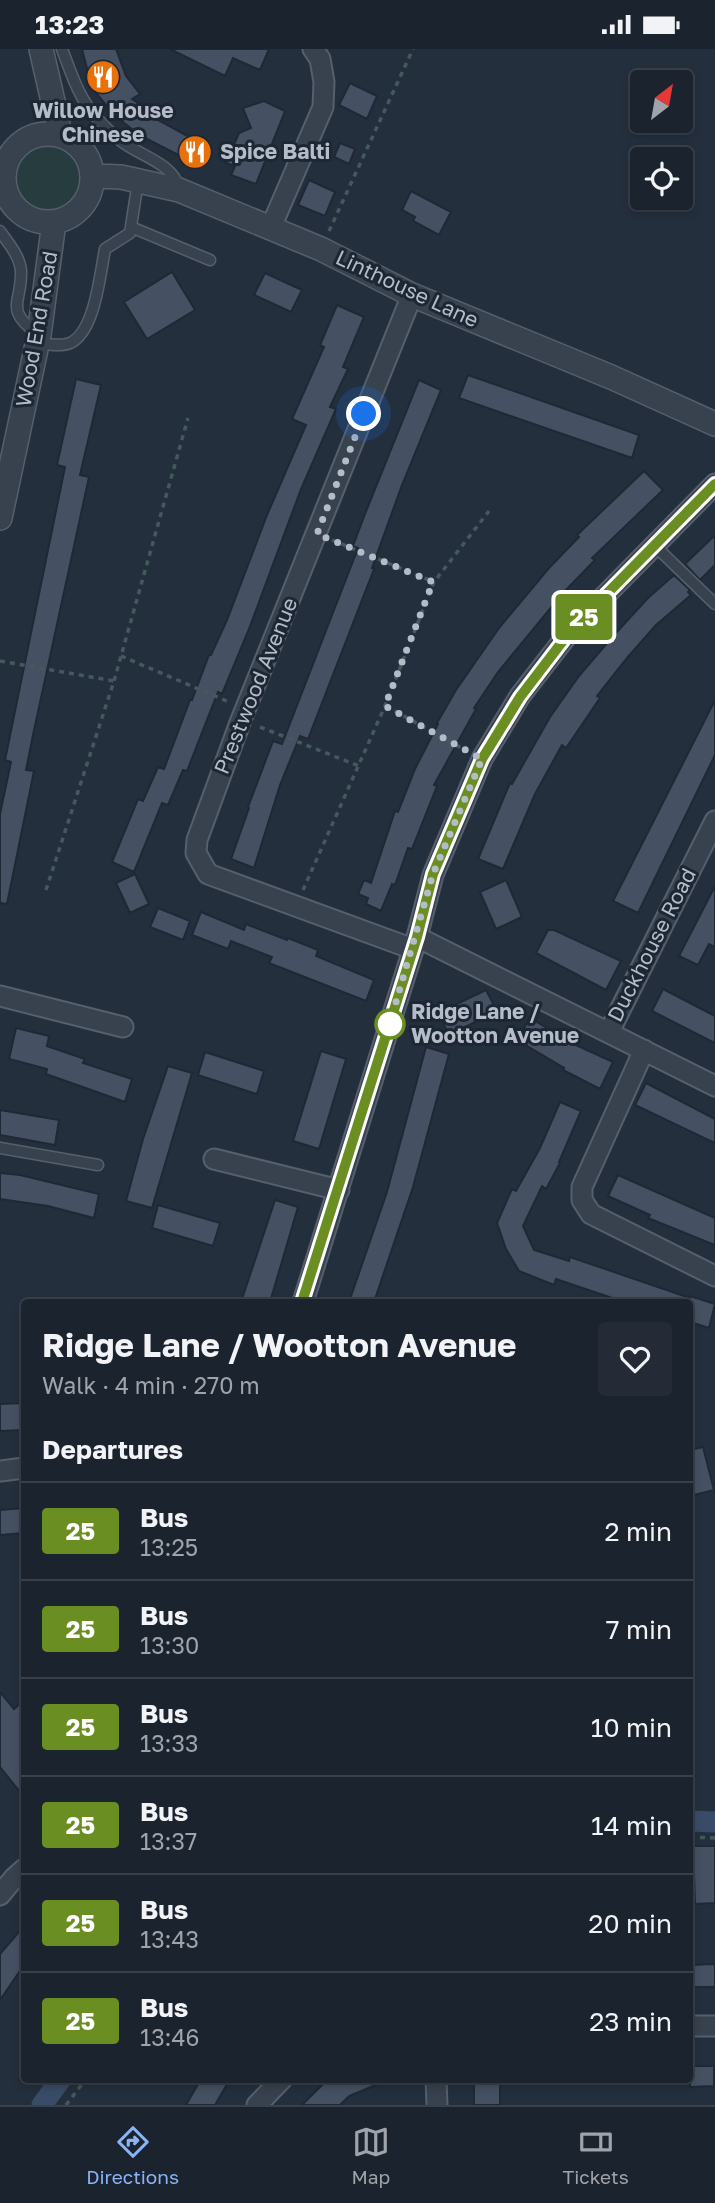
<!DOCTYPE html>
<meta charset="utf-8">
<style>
:root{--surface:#1b232e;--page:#242b36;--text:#f1f3f6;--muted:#a0a4aa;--line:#39404a;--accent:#8ab4f8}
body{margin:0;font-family:"Golos Text",sans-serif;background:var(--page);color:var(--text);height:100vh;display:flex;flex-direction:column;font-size:26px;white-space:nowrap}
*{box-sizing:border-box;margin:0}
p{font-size:23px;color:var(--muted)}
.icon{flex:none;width:38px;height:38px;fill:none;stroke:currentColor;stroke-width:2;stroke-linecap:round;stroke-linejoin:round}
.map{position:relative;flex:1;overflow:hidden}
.details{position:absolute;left:21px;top:1250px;width:672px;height:784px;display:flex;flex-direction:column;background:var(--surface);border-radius:7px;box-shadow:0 4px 10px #0003,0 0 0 2px var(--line)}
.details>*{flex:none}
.badge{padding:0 14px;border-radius:5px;font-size:24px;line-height:46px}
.needle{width:46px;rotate:31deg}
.tools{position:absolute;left:630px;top:21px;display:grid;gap:14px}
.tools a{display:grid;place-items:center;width:63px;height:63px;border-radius:7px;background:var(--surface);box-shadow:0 4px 10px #0003,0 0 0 2px var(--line);font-size:35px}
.you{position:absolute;width:35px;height:35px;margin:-18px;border:5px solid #fff;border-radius:50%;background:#1a73e8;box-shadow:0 0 0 10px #1a73e833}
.map>.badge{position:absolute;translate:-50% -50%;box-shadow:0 0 0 4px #fff}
h2{padding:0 21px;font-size:26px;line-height:63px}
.round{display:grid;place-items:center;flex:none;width:74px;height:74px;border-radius:7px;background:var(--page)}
.overview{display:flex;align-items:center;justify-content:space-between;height:119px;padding:0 21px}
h1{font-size:33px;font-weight:700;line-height:52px}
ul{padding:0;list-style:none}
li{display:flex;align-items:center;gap:21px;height:98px;padding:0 21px;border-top:2px solid var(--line)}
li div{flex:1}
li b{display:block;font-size:26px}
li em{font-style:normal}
li .badge{min-width:77px;font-weight:700;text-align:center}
.status{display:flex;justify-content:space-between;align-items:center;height:49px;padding:0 35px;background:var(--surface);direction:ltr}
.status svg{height:19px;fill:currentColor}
.menu{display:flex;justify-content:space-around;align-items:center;height:98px;border-top:2px solid var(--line);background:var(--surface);font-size:19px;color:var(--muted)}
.menu a{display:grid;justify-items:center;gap:4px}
.menu .selected{color:var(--accent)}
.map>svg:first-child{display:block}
</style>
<div class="status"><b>13:23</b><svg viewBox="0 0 49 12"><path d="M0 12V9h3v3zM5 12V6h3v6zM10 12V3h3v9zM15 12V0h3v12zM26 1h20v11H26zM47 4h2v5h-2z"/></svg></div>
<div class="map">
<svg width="715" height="2056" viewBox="0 0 715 2056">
<rect width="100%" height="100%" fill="#242f3e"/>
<path fill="#263c3f" d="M14 129a34 34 0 1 1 68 0a34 34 0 1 1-68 0Z"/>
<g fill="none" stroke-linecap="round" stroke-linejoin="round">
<path stroke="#394c67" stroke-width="21" d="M690,1772L715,1773
M42,2056L61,2030"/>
</g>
<path fill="#455162" stroke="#1f2835" stroke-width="2" d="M82,0H116L126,27L140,45L132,50L158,67L156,70L206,97L198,116L141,87L115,67L92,39Z
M170,0H269L260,21L233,9L225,27Z
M350,34L377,47L367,70L339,56Z
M264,52L285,62L256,135L231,126L235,117L226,114L239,84L251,79L243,59Z
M340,94L355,100L349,115L334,108Z
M309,131L335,143L325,167L298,156Z
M411,142L451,163L439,186L413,172L415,168L402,161Z
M172,223L195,261L147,290L124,253Z
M265,224L302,241L291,263L254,246Z
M337,256L364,268L343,318L348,320L330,358L336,360L301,440L249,580L222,645L218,643L187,722L183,721L168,756L162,754L134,823L112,813L138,750L143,752L158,718L164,720L190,651H192L209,606H211L227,571L267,466L306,376L292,370L324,298L320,296Z
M468,326L639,386L632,409L459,349Z
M76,330L101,336L80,426L89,428L33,686L26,721L34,722L7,855L0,854V765L11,713L5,711L65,418L57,416Z
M419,331L441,341L402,436L372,519L374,520L308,690L300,687L280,736L254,819L231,810L249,759L248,758L273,692L282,695L358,499L353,497L365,465Z
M644,422L663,441L592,509L595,511L563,544L498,623L474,659L476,660L434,736L437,737L412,800L408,799L395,836L392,835L381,862L366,855L368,849L358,845L364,831L371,834L395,762L398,763L415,720L438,675L437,674L456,641L499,579L549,519L579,488L577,486Z
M715,486V516L700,531L685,515Z
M674,526L690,541L688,543L691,546L656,576L627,609L597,647L600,649L566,699L562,696L535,745L503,820L478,810L510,734L512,735L550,668L579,627L614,586L648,549Z
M715,651V706L638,864L613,852Z
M135,825L149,855L130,864L116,834Z
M506,831L522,868L496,880L480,843Z
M715,837V898L709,895L698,916L679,907Z
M158,859L190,872L183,891L150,878Z
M201,863L244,881L246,875L287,891L288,889L318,901L316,907L374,931L366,952L269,914L272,908L231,892L228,900L192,886Z
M548,881H554L621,912L606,941L536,904Z
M663,940L715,967V994L652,962Z
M486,941L497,962L449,986L438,964Z
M530,969L576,996L613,1013L600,1040L563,1021L564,1019L517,991Z
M16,979L49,987L47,997L85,1010L83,1014L132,1030L125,1053L46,1025L47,1020L9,1010Z
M426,998L449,1005L413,1138L374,1253H349L387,1143Z
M321,1002L346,1010L319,1100L293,1092Z
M205,1003L264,1022L257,1045L198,1026Z
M168,1017L192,1024L152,1159L126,1152L143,1090Z
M646,1034L715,1070V1094L635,1056Z
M560,1053L581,1062L559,1113L560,1114L546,1140L542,1137L523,1177L534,1201L569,1212L570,1208L690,1249V1247L715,1255L709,1279L690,1273V1253H624L556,1230L554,1236L519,1222L506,1200L497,1174L512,1140L516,1142L540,1099Z
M0,1061L59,1071L55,1096L0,1086Z
M0,1124L20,1126L99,1145L94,1169L48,1157L0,1150Z
M618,1126L715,1169V1196L648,1169L650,1166L608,1147Z
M275,1151L298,1158L270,1253H241Z
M158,1156L220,1174L213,1197L152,1179Z
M24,1354V1381L0,1382V1355Z
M703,1398L714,1441L690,1447V1401Z
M24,1459V1484L0,1486V1461Z
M0,1643L14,1660L24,1651V1748L0,1718Z
M693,1797H715V1854L695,1855Z
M24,1877V1916L0,1951V1905Z
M715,1915V1938H690V1916Z
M690,2017H714V2037L690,2038Z
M201,2030H230L215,2056H186Z
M328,2030H390L349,2047L340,2056H302Z
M474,2030H500V2056H474Z"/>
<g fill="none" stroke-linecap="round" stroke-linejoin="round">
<g stroke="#565f6c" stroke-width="13">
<path id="service" d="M62,0C71,24 79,50 97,69C104,77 112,85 121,92C140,107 173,114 179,139
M131,178L210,211
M0,182C8,194 20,207 21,222C22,255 3,260 39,286
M37,294C47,295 61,298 70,294C95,283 100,225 105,200L130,184L138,132
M654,496L715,555
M0,1099L98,1116"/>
</g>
<g stroke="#565f6c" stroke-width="23">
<path id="minor" d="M271,178L323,58L324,33L320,10L313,0
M412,246L241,671L197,791L196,804L208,825L413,900
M417,888L715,1037
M0,947L123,978
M609,983L715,772
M644,1001L582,1138V1151L591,1165L715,1227
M214,1110L339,1141
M303,1253L417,888L433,826L482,710L520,647L572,580L715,435
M0,1422L24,1419
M0,1846L14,1829L24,1820
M690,1977H715
M436,2030L437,2056
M257,2056L282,2030"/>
</g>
<g stroke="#565f6c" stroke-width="26">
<path id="tertiary" d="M41,0L58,74L57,84
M4 129a44 44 0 1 1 88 0a44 44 0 1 1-88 0Z
M94,127L121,128L179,141L321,200L412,246L611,328L715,375
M0,469L39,286L54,173"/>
</g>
<path stroke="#44595c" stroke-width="3.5" stroke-dasharray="5 5" stroke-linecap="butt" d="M329,182L413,0
M332,491L434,533
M121,607L229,653
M0,612L114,632
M386,657L465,701
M260,678L359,717
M46,841L114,632L188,369
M303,841L385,657L434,533L489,462
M690,1788L715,1789
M66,2056L86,2030"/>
<use href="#service" stroke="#38414e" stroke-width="10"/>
<use href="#minor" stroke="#38414e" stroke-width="19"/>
<use href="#tertiary" stroke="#38414e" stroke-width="23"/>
</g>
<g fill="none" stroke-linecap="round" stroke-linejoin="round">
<g stroke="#fff" stroke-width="16">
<path id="line" d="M302,1253L417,888L433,825L482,710L520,648L572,580L715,435"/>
</g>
<use href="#line" stroke="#6b8e23" stroke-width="10"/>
<path stroke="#b4bcc9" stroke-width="7" stroke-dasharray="0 12.6" d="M364,365L317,485L433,533L385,657L482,710L433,825L388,981L390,975"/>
</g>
<defs>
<g id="restaurant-disc" transform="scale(1.75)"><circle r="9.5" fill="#e8710a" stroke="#1d2633"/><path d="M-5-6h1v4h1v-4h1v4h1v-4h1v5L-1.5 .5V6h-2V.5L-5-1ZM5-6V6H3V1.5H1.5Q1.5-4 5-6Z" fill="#fff"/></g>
</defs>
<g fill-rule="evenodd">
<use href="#restaurant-disc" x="103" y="28"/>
<use href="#restaurant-disc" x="195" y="103"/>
</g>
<circle fill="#fff" stroke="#6b8e23" stroke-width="3.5" cx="390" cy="975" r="14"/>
<g text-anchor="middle" stroke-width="6" stroke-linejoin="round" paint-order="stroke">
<g font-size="21" font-weight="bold" fill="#b4bcc9" stroke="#1d2633">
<text x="103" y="69">Willow House<tspan x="103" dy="24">Chinese</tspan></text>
<text x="220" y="110" text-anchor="start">Spice Balti</text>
</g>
<g font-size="21" fill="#b4bcc9" stroke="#1d2633">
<text transform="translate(407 240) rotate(25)" y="7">Linthouse Lane</text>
<text transform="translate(37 280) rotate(-80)" y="7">Wood End Road</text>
<text transform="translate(256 637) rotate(-68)" y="7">Prestwood Avenue</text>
<text transform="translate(652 896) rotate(-63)" y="7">Duckhouse Road</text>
</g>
<g font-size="21" font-weight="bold" fill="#b4bcc9" stroke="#1d2633" text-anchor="start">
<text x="411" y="970">Ridge Lane /<tspan x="411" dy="24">Wootton Avenue</tspan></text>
</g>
</g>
</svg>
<div class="tools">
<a><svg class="needle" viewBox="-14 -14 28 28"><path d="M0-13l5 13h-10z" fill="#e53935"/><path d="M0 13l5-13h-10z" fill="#a0a4aa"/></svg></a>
<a><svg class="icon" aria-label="locate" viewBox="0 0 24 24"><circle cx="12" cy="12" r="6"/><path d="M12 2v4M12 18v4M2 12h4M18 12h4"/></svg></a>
</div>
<div class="you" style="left:364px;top:365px"></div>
<b class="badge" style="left:584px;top:568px;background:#6b8e23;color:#fff">25</b>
<section class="details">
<div class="overview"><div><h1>Ridge Lane / Wootton Avenue</h1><p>Walk · 4 min · 270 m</p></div><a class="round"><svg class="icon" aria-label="heart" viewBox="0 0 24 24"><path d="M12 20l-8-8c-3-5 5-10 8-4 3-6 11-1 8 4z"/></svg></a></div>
<h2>Departures</h2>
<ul>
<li><span class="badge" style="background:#6b8e23;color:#fff">25</span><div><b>Bus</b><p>13:25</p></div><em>2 min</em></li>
<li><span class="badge" style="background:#6b8e23;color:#fff">25</span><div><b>Bus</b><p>13:30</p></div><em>7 min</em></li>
<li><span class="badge" style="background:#6b8e23;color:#fff">25</span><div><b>Bus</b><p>13:33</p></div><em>10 min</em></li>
<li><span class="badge" style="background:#6b8e23;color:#fff">25</span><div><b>Bus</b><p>13:37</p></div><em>14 min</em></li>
<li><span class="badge" style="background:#6b8e23;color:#fff">25</span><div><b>Bus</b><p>13:43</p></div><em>20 min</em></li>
<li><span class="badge" style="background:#6b8e23;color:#fff">25</span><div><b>Bus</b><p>13:46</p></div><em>23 min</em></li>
</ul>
</section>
</div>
<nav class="menu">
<a class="selected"><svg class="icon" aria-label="directions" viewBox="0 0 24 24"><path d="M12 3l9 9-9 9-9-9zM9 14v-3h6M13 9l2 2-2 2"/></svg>Directions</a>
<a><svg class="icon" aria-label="map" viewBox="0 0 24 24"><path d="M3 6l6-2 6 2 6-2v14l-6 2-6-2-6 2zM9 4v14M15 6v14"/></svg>Map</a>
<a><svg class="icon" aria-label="tickets" viewBox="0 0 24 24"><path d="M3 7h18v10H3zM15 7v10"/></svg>Tickets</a>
</nav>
